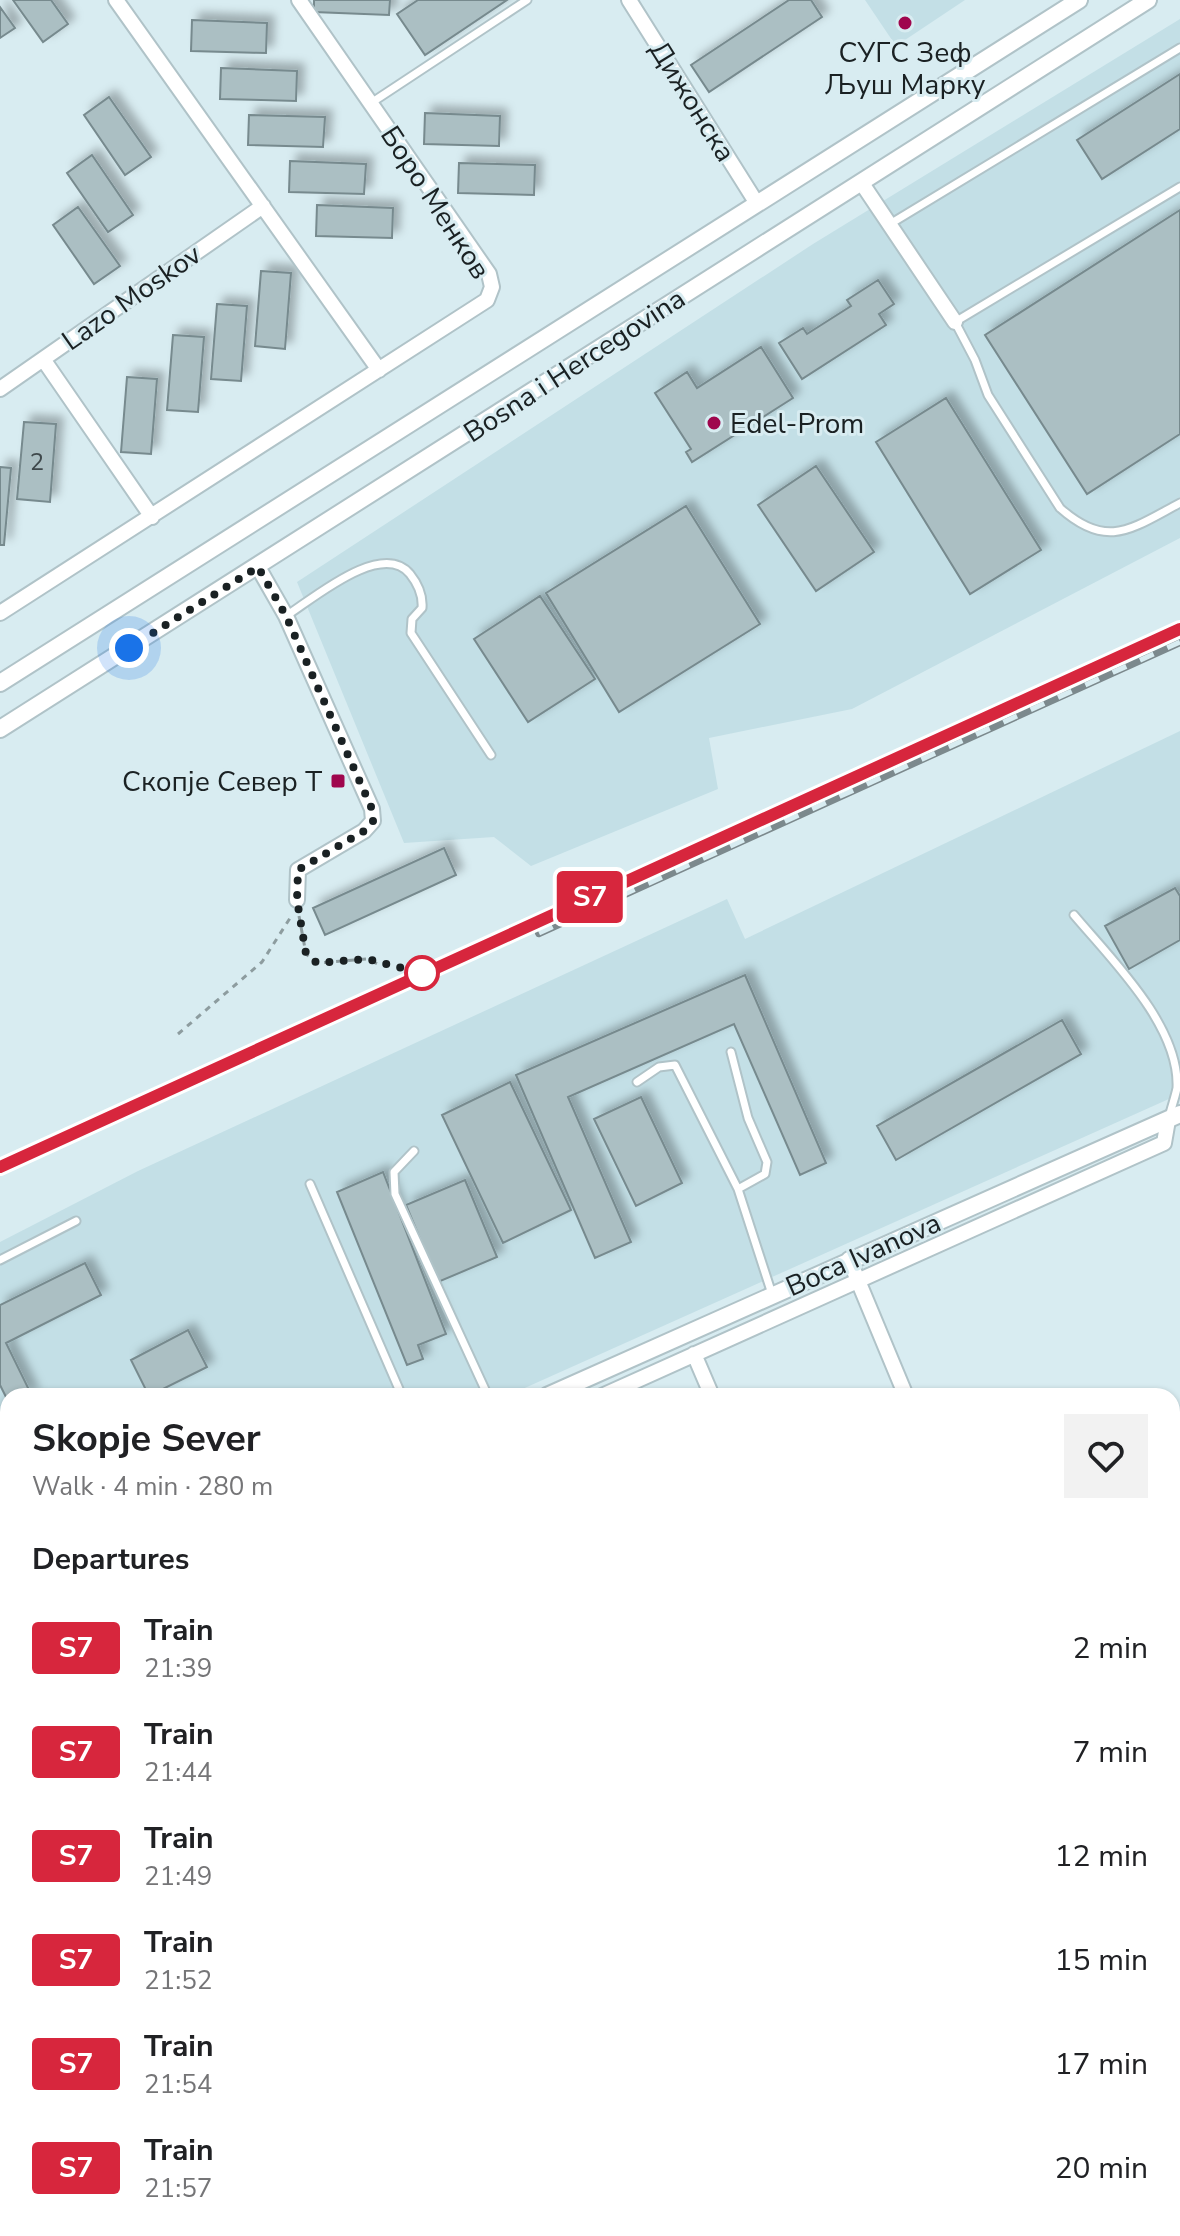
<!DOCTYPE html>
<meta charset="utf-8">
<style>
:root{--surface:#fff;--page:#f2f2f2;--text:#202124;--muted:#757577}
body{margin:0;font-family:"Nunito Sans",sans-serif;background:var(--page);color:var(--text);height:100vh;display:flex;flex-direction:column;font-size:30px;white-space:nowrap}
*{box-sizing:border-box;margin:0}
p{font-size:26px;color:var(--muted)}
.icon{flex:none;width:44px;height:44px;fill:none;stroke:currentColor;stroke-width:2;stroke-linecap:round;stroke-linejoin:round}
.map{position:relative;flex:1;overflow:hidden}
.sheet{position:absolute;left:0px;top:1388px;width:1180px;height:848px;display:flex;flex-direction:column;background:var(--surface);border-radius:24px 24px 0 0;box-shadow:0 2px 6px #0004}
.sheet>*{flex:none}
.badge{padding:0 16px;border-radius:6px;font-size:28px;line-height:52px}
.you{position:absolute;width:40px;height:40px;margin:-20px;border:6px solid #fff;border-radius:50%;background:#1a73e8;box-shadow:0 0 0 12px #1a73e833}
.map>.badge{position:absolute;translate:-50% -50%;box-shadow:0 0 0 4px #fff}
h2{padding:0 32px;font-size:30px;line-height:72px}
.round{display:grid;place-items:center;flex:none;width:84px;height:84px;border-radius:0px;background:var(--page)}
.overview{display:flex;align-items:center;justify-content:space-between;height:136px;padding:0 32px}
h1{font-size:38px;font-weight:700;line-height:60px}
ul{padding:0;list-style:none}
li{display:flex;align-items:center;gap:24px;height:104px;padding:0 32px}
li div{flex:1}
li b{display:block;font-size:30px}
li em{font-style:normal}
li .badge{min-width:88px;font-weight:700;text-align:center}
.map>svg:first-child{display:block}
</style>
<div class="map">
<svg width="1180" height="2236" viewBox="0 0 1180 2236">
<defs>
<filter id="shadow"><feDropShadow dx="7" dy="-7" stdDeviation="4" flood-color="#0004"/></filter>
</defs>
<rect width="100%" height="100%" fill="#d8ecf1"/>
<path fill="#c3dfe6" d="M865,0H965L896,46Z
M1180,19V538L852,709L709,738L718,789L531,866L494,837L404,843L297,582L813,244Z
M1180,731V1094L507,1396H8V1624L0,1628V1242L138,1171L727,899L745,939Z"/>
<path fill="#abbfc3" stroke="#778a8e" stroke-width="2" filter="url(#shadow)" d="M13,0H51L68,24L43,42Z
M314,0H390L389,15L314,12Z
M418,0H507L425,55L397,14Z
M789,0H811L822,17L709,92L691,65Z
M0,7L15,28L0,38Z
M192,20L267,23L266,53L191,51Z
M221,68L297,71L296,101L220,99Z
M1180,74V129L1102,179L1077,140Z
M109,97L151,157L125,175L84,115Z
M425,113L500,116L499,146L424,144Z
M249,115L325,117L323,147L248,145Z
M92,155L133,215L108,232L67,173Z
M290,161L366,164L364,194L289,192Z
M459,163L535,165L534,195L458,193Z
M317,205L393,208L392,238L316,236Z
M78,207L120,266L94,284L53,225Z
M1180,210V434L1087,494L985,335Z
M261,271L291,273L285,349L255,346Z
M878,280L894,304L879,314L886,325L802,379L779,343L803,328L807,334L851,306L847,300Z
M217,304L247,306L241,381L211,379Z
M173,335L204,337L198,412L167,410Z
M761,347L793,398L692,462L686,452L691,449L655,393L687,372L697,388Z
M127,377L157,379L151,454L121,452Z
M946,398L1041,550L970,594L876,442Z
M24,422L56,424L50,502L17,499Z
M816,466L874,552L816,591L758,505Z
M0,467L11,468L4,545H0Z
M686,506L760,624L619,712L546,593Z
M540,596L595,679L528,722L474,639Z
M444,848L456,875L325,935L313,908Z
M1175,888L1180,896V940L1129,969L1105,926Z
M745,975L826,1163L800,1175L734,1024L568,1097L631,1242L595,1258L516,1075Z
M1062,1020L1081,1054L896,1160L877,1126Z
M510,1082L571,1210L503,1243L442,1115Z
M641,1097L682,1183L636,1206L594,1119Z
M383,1172L446,1334L418,1345L423,1359L407,1365L337,1192Z
M465,1180L497,1257L438,1282L406,1205Z
M85,1263L101,1295L6,1343L32,1396H8V1401L0,1385V1305Z
M188,1330L207,1367L149,1396L131,1360Z
M1,1843L8,1858V1940L0,1944Z
M125,2228H133L136,2236H107Z
M967,2228H980L984,2236H946Z"/>
<g fill="none" stroke-linecap="round" stroke-linejoin="round">
<g stroke="#b0c3c8" stroke-width="11">
<path id="service" d="M371,103L527,0
M1180,187L955,322L975,360L988,395L1060,508C1107,550 1131,529 1180,503
M890,224L1180,48
M286,616C314,598 382,540 410,574C418,584 423,596 422,608L412,619L411,633L491,755
M1074,915C1111,959 1180,1026 1177,1088C1175,1098 1171,1108 1169,1118
M731,1052L748,1118L767,1162L765,1174L738,1189
M637,1082L659,1067L675,1065L738,1189L772,1294
M414,1151L394,1172L395,1194L488,1396
M310,1184L402,1396
M0,1260L76,1221
M0,1418L8,1434
M1172,1770L1180,1766
M1172,1910L1180,1906
M88,2228L94,2236
M1005,2228L1009,2236
M732,2236L748,2228"/>
</g>
<g stroke="#b0c3c8" stroke-width="18">
<path id="minor" d="M116,0L379,370
M629,0L756,202
M861,182L955,322
M43,359L152,517
M0,389L263,206
M258,567L286,616L372,809L373,821L364,831L298,870L297,900
M0,613L487,300L492,287L489,274L299,0
M849,1259L906,1396
M694,1354L712,1396
M602,1396L1164,1143L1168,1120
M0,1665L8,1661
M0,1999L8,1995
M1172,2184L1180,2181
M367,2228L370,2236
M1158,2228L1162,2236
M1060,2236L1077,2228"/>
</g>
<g stroke="#b0c3c8" stroke-width="20">
<path id="tertiary" d="M0,683L1079,0
M0,729L1148,0
M547,1396L1180,1114
M0,1643L8,1639
M0,2178L8,2196
M22,2228L25,2236"/>
</g>
<path stroke="#8d9c9f" stroke-width="3" stroke-dasharray="6 6" stroke-linecap="butt" d="M299,916L306,954L317,963L367,959L378,964
M178,1034L262,962L292,915
M795,2228L799,2236"/>
<use href="#service" stroke="#fff" stroke-width="7"/>
<use href="#minor" stroke="#fff" stroke-width="14"/>
<use href="#tertiary" stroke="#fff" stroke-width="16"/>
<g stroke="#7c898d" stroke-width="8">
<path id="rail" d="M539,933L1180,642
M0,1167L1180,628"/>
</g>
<use href="#rail" stroke="#d8ecf1" stroke-width="5" stroke-dasharray="15" stroke-linecap="butt"/>
</g>
<g fill="none" stroke-linecap="round" stroke-linejoin="round">
<g stroke="#fff" stroke-width="18">
<path id="line" d="M0,1167L1180,629"/>
</g>
<use href="#line" stroke="#d7263d" stroke-width="12"/>
<path stroke="#1a2123" stroke-width="8" stroke-dasharray="0 14.4" d="M129,648L258,567L286,616L372,809L373,821L364,831L298,870L297,900L306,954L317,963L367,959L422,973"/>
</g>
<g fill="#9f064d" stroke="#d8ecf1" stroke-width="3">
<circle cx="905" cy="23" r="8"/>
<circle cx="714" cy="423" r="8"/>
<rect x="330" y="773" width="16" height="16" rx="4"/>
</g>
<circle fill="#fff" stroke="#d7263d" stroke-width="4" cx="422" cy="973" r="16"/>
<g text-anchor="middle" stroke-width="6" stroke-linejoin="round" paint-order="stroke">
<g font-size="24" fill="#3e484b">
<text x="37" y="470">2</text>
</g>
<g font-size="28" fill="#1a2123" stroke="#d8ecf1">
<text x="905" y="62">СУГС Зеф<tspan x="905" dy="32">Љуш Марку</tspan></text>
<text x="730" y="433" text-anchor="start">Edel-Prom</text>
<text x="322" y="791" text-anchor="end">Скопје Север Т</text>
</g>
<g font-size="28" fill="#1a2123" stroke="#d8ecf1">
<text transform="translate(693 101) rotate(58)" y="10">Дижонска</text>
<text transform="translate(436 202) rotate(57)" y="10">Боро Менков</text>
<text transform="translate(131 297) rotate(-35)" y="10">Lazo Moskov</text>
<text transform="translate(574 365) rotate(-33)" y="10">Bosna i Hercegovina</text>
<text transform="translate(863 1254) rotate(-24)" y="10">Boca Ivanova</text>
</g>
</g>
</svg>
<div class="you" style="left:129px;top:648px"></div>
<b class="badge" style="left:590px;top:897px;background:#d7263d;color:#fff">S7</b>
<section class="sheet">
<div class="overview"><div><h1>Skopje Sever</h1><p>Walk · 4 min · 280 m</p></div><a class="round"><svg class="icon" aria-label="heart" viewBox="0 0 24 24"><path d="M12 20l-8-8c-3-5 5-10 8-4 3-6 11-1 8 4z"/></svg></a></div>
<h2>Departures</h2>
<ul>
<li><span class="badge" style="background:#d7263d;color:#fff">S7</span><div><b>Train</b><p>21:39</p></div><em>2 min</em></li>
<li><span class="badge" style="background:#d7263d;color:#fff">S7</span><div><b>Train</b><p>21:44</p></div><em>7 min</em></li>
<li><span class="badge" style="background:#d7263d;color:#fff">S7</span><div><b>Train</b><p>21:49</p></div><em>12 min</em></li>
<li><span class="badge" style="background:#d7263d;color:#fff">S7</span><div><b>Train</b><p>21:52</p></div><em>15 min</em></li>
<li><span class="badge" style="background:#d7263d;color:#fff">S7</span><div><b>Train</b><p>21:54</p></div><em>17 min</em></li>
<li><span class="badge" style="background:#d7263d;color:#fff">S7</span><div><b>Train</b><p>21:57</p></div><em>20 min</em></li>
</ul>
</section>
</div>
